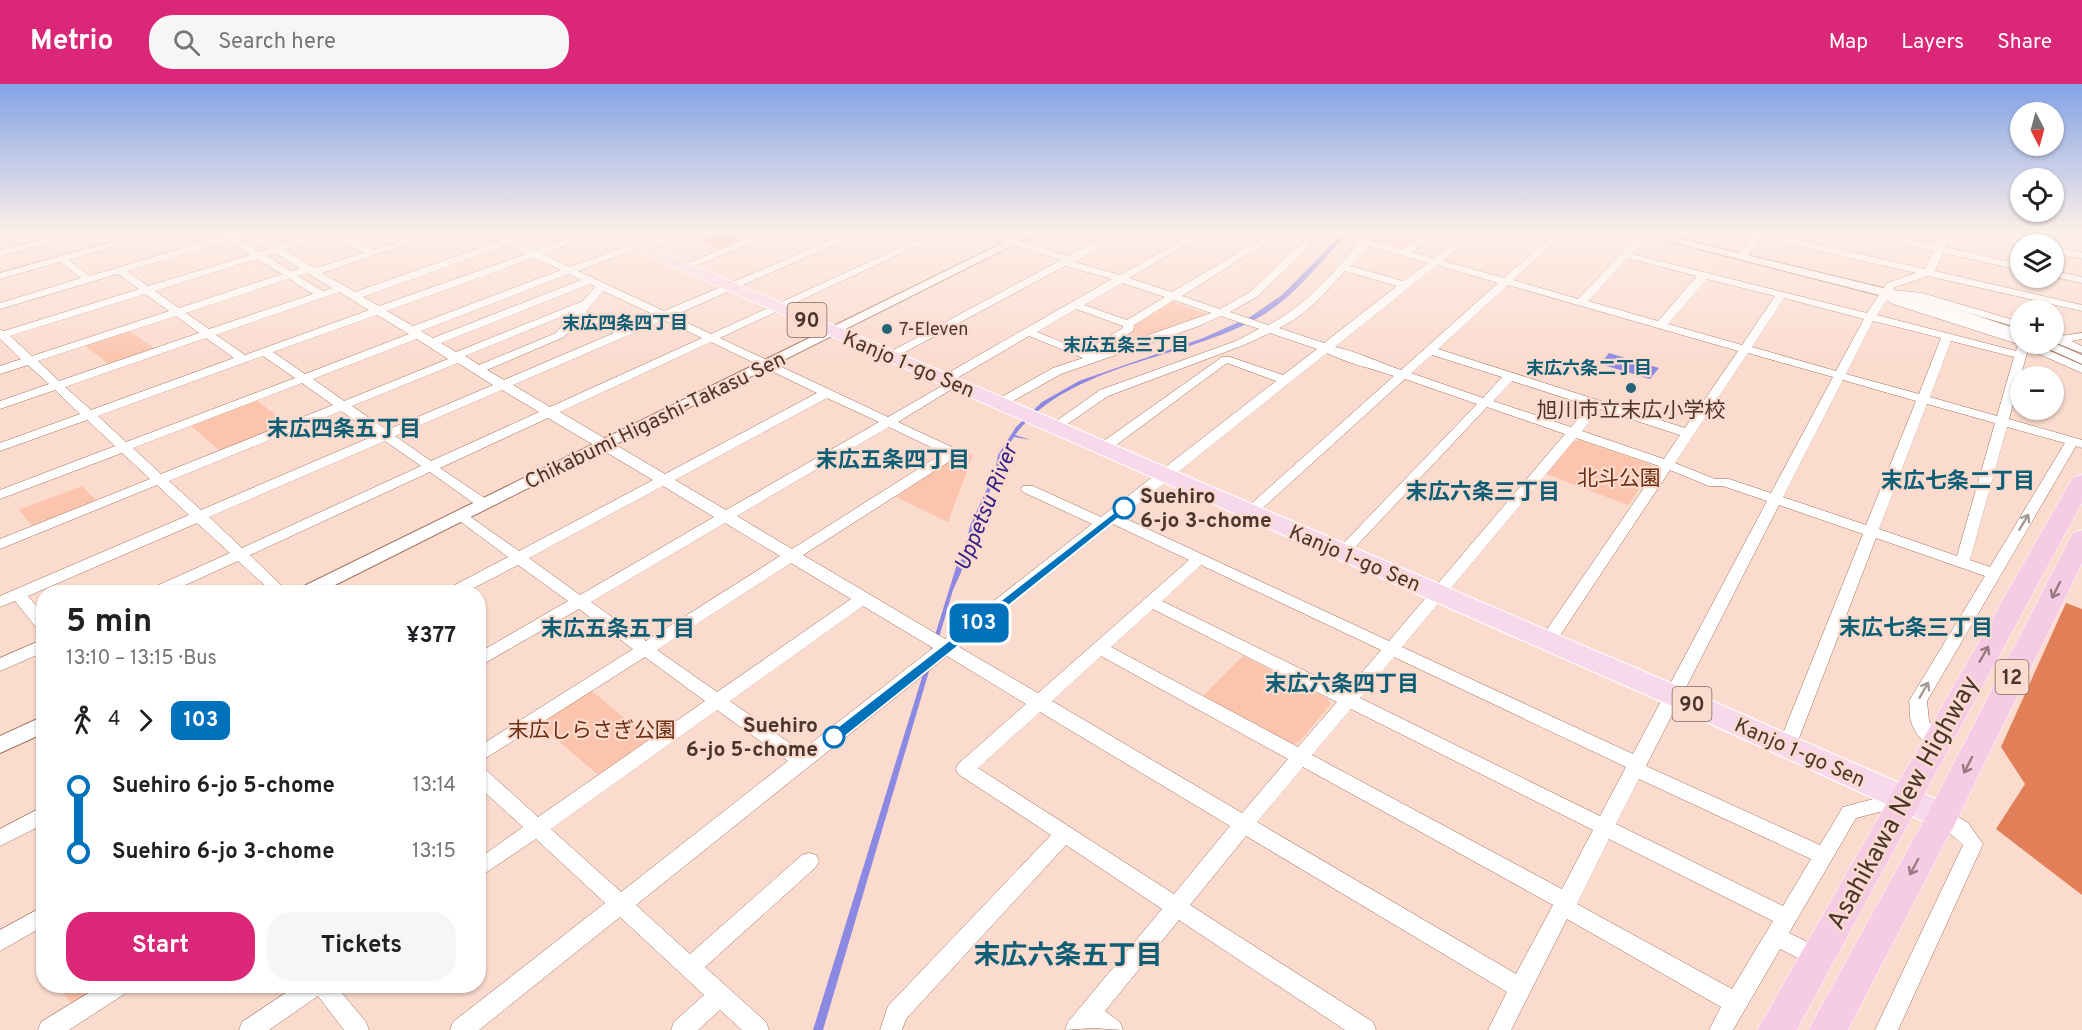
<!DOCTYPE html>
<meta charset="utf-8">
<style>
:root{--surface:#fff;--page:#f6f6f6;--text:#202124;--muted:#757577;--accent:#db2777}
body{margin:0;font-family:Overpass,"Noto Sans JP",sans-serif;background:var(--page);color:var(--text);height:100vh;display:flex;flex-direction:column;font-size:22px;white-space:nowrap}
*{box-sizing:border-box;margin:0}
p{font-size:20px;color:var(--muted)}
.icon{flex:none;width:33px;height:33px;fill:none;stroke:currentColor;stroke-width:2;stroke-linecap:round;stroke-linejoin:round}
.map{position:relative;flex:1;overflow:hidden}
.panel{position:absolute;left:36px;top:501px;width:450px;height:408px;display:flex;flex-direction:column;background:var(--surface);border-radius:24px;box-shadow:0 2px 4px #0004}
.panel>*{flex:none}
.badge{padding:0 12px;border-radius:9px;font-size:21px;line-height:39px}
.needle{width:39px;rotate:174deg}
.buttons{position:absolute;left:2010px;top:18px;display:grid;gap:12px}
.buttons a{display:grid;place-items:center;width:54px;height:54px;border-radius:50%;background:var(--surface);box-shadow:0 2px 4px #0004;font-size:30px}
.map>.badge{position:absolute;translate:-50% -50%;box-shadow:0 0 0 3px #fff}
.legs{display:flex;align-items:center;gap:9px;height:66px;padding:0 30px;font-size:20px}
.legs p{margin-inline-start:auto}
.summary{display:flex;align-items:center;justify-content:space-between;height:102px;padding:0 30px}
h1{font-size:33px;font-weight:700;line-height:45px}
.cta{display:flex;gap:12px;margin-top:auto;padding:12px 30px}
.cta a{flex:1;height:69px;border-radius:24px;background:var(--accent);color:#fff;font-size:24px;font-weight:700;line-height:69px;text-align:center}
.cta a+a{background:var(--page);color:var(--text)}
ul{padding:0 30px;list-style:none}
li{display:flex;align-items:center;gap:21px;height:66px;font-size:22px}
li i{display:grid;place-items:center;width:9px;height:100%;margin:0 8px;background:currentColor}
li i::after{content:'';width:15px;height:15px;margin:-8px;border:4px solid;border-radius:50%;background:var(--surface)}
li p{margin-inline-start:auto}
li:first-child i{background:linear-gradient(#0000 50%,currentColor 0)}
li:last-child i{background:linear-gradient(currentColor 50%,#0000 0)}
header{display:flex;align-items:center;gap:36px;box-sizing:border-box;height:84px;padding:0 30px;background:var(--accent);color:#fff}
header strong{font-size:28px}
nav{display:flex;gap:33px;margin-inline-start:auto;font-size:21px}
.search{width:420px;height:54px;background:var(--page);display:flex;align-items:center;gap:15px;box-sizing:border-box;padding:0 21px;border-radius:24px;color:var(--muted);font-size:22px}
.map>svg:first-child{display:block}
</style>
<header>
<strong>Metrio</strong>
<div class="search"><svg class="icon" aria-label="search" viewBox="0 0 24 24"><circle cx="10" cy="10" r="6"/><path d="M15 15l6 6"/></svg>Search here</div>
<nav><a>Map</a><a>Layers</a><a>Share</a></nav>
</header>
<div class="map">
<svg width="2082" height="946" viewBox="0 0 2082 946">
<rect width="100%" height="100%" fill="#fbdbce"/>
<path fill="#fcc4ad" d="M1380,147H1429L1404,165L1373,154Z
M1170,217L1210,231L1096,271L1093,270L1134,247L1135,238Z
M128,246L155,265L110,281L84,261Z
M256,316L288,340L220,367L190,341Z
M1579,356L1652,381L1654,385L1628,421L1546,390L1573,357Z
M963,368L973,371L948,438L896,413Z
M82,402L97,417L33,443L19,426Z
M1243,572L1328,615L1331,620L1299,658L1290,661L1202,613Z
M592,607L650,655L598,691L539,640Z
M58,902H104L72,921Z"/>
<path fill="#e18058" d="M2066,519L2082,525V811L1996,745L2025,700L2001,663Z"/>
<path fill="#8b89e2" d="M1345,147H1350C1322,176 1294,214 1258,234C1182,276 1070,279 1015,351L1031,356L1014,353L1006,365L972,454L968,473L953,506L823,946H813L957,480L962,475L970,442L995,387L998,371L1016,343L1042,318L1079,297L1203,254L1250,233L1282,211Z
M1609,269L1659,284L1650,295L1600,280Z"/>
<path fill="#fd918c" d="M720,147H737L749,152L718,164L700,157Z"/>
<g fill="none" stroke-linecap="round" stroke-linejoin="round">
<g stroke="#a0715d" stroke-width="1">
<path id="minor" d="M0,147H12L0,151Z
M72,147H87L0,172V166Z
M150,147H164L69,176L90,192L222,152L223,149C252,146 250,147 277,162L325,147H341L373,166L431,147H445L322,189L355,208L499,157L481,147H493L535,166L590,147H603L543,170L570,183L631,160L639,161L679,147H692L644,166L636,165L578,187L664,227L853,147H865L673,232L711,250L937,147H949L720,254L888,333L947,299H941V293L1112,195L1065,182L894,274H886V270L1061,176L976,149L974,147H988L1068,172L1115,147H1127L1075,178L1120,191L1198,147H1209L1129,194L1172,208L1274,147H1285L1182,212L1220,225L1250,208L1314,147H1336L1364,154L1371,147H1381L1372,157L1402,165L1426,147H1437L1412,168L1433,174L1468,147H1479L1443,177L1504,194L1557,147H1567L1513,196L1578,215L1643,147H1648L1651,149L1649,151L1632,170L1867,229L1887,199L1916,189L1763,154L1745,175L1741,176L1736,173L1754,152L1742,147H1768L1767,149L1925,185L1934,167L1854,147H1870L1936,161L1943,147H1953L1945,163L2020,180V186L1943,169L1935,187L2082,221V227L1928,192L1895,203L1893,206L1922,209L2020,238V244L1921,215L1897,213L2020,253V260H2034L2082,281V289L2028,265L2009,335L2082,356V364L2076,362L1927,617L1929,637L1944,658L1941,663C1928,667 1914,649 1911,637C1909,631 1910,623 1909,617L1985,492L1876,454L1796,662L1793,667L1787,669L1781,667L1778,662L1863,450L1779,421L1646,682L1820,761L1843,723L1904,707L1911,710L1913,715L1911,720L1856,734L1789,849L1824,866L1827,873L1824,880L1816,883L1780,865L1733,946H1709L1721,923L1567,835L1511,946H1488L1507,908L1246,752L1190,821L1373,938L1376,946H1345L1179,836L1105,927L1120,938L1123,946L1092,944L1065,946L1068,938L1162,825L1066,761L906,935L902,946H880L888,922L1051,751L958,690L956,685L958,680L1026,620L947,572L636,821L690,870L802,771L809,769L816,771L819,777L816,783L705,883L766,938L769,946H742L720,926L698,946H671L674,938L704,911L620,833L479,946H450L453,938L605,819L536,755L478,794V775L523,743L478,702V683L485,685L538,733L705,617L645,573L478,679V663L633,565L579,525L478,583V569L568,517L518,481L466,508H448L449,504L508,473L453,432L455,429H465L519,467L653,396L548,334L440,384L489,417L491,420L489,423H479L430,388L250,471L288,508H272L238,477L170,508H151L152,504L230,469L197,439L28,512L44,531V547L38,546L15,517L0,523V512L189,431L157,401L0,465V455L150,395L122,369L0,415V406L115,362L87,336L0,367V359L80,330L55,306L0,325V317L49,300L28,281L0,290V282L21,275L0,255V246L4,247L139,205L118,190L0,225V219L81,194L60,178L0,195V189ZM1323,148L1359,159C1331,190 1306,222 1268,241L1230,228L1258,212ZM245,152L268,165L260,168L238,154ZM331,152L364,169L315,184L284,166ZM228,157L250,171L148,202L127,187ZM507,161L526,170L379,222L363,213ZM1368,162L1428,179L1403,197L1350,182ZM275,169L300,184L291,187L267,172ZM534,174L561,186L413,242L387,227ZM1628,174L1697,192L1658,237L1588,217ZM257,175L282,190L179,224L155,207ZM1437,181L1498,199L1401,286C1378,278 1358,268 1335,263ZM1345,187L1397,202L1324,259L1279,244C1307,231 1324,210 1345,187ZM307,189L332,204L323,207L298,192ZM569,190L581,196L433,254L421,247ZM289,195L313,210L209,245L186,229ZM1707,195L1775,212L1742,261L1668,240ZM1122,199L1165,213L1127,236L1084,221ZM590,200L595,203L583,217L456,268L441,259ZM1508,201L1738,267L1685,344L1438,265ZM603,207L655,231L623,245L586,227ZM339,208L369,226L245,271L216,251ZM145,210L169,227L32,272L10,252ZM1784,214L1864,235L1836,287L1752,263ZM1174,216L1211,229L1095,270L1133,247L1134,241ZM1887,216L1893,220L2018,260L2016,267L1877,231ZM1076,225L1123,242V244L1084,267L1037,248ZM573,228L556,249L479,281L465,272ZM377,231L409,250L305,290L273,268ZM176,232L199,249L59,297L38,277ZM1221,232L1259,245L1236,257L1100,306L1048,343L1054,347L1059,346L1108,312L1244,261L1270,249L1317,265L1283,291L1230,273H1222L1098,361L1096,364L1098,367H1108L1227,279L1276,297L1101,433L1033,402H1023L1021,405L1023,408L1092,440L945,555L803,471L958,372L960,369L958,366L898,338L960,300L952,297L1029,252L1083,274L1053,284L996,316V322H1004L1061,290L1199,242ZM581,233L614,249L504,296L487,286L564,253ZM664,236L702,254L550,323L513,301ZM1873,237L1941,254L1919,310L1846,290ZM206,254L234,274L91,326L65,303ZM417,255L448,275L344,317L313,295ZM1951,257L2014,273L1997,332L1930,313ZM711,258L817,309L665,390L560,328ZM1327,269C1349,280 1371,284 1394,292L1244,426L1242,429L1244,432H1254L1405,295L1477,320L1337,466L1335,469L1337,472H1347L1487,323L1565,350L1389,557L1122,433ZM1748,269L1833,293L1771,409L1729,395H1715L1675,379ZM1432,271L1502,293L1483,314L1411,289ZM263,272L295,294L126,358L98,332ZM458,279L493,301L387,346L352,322ZM1843,296L1916,317L1866,441L1783,413ZM1512,297L1590,322L1571,343L1493,317ZM302,299L333,321L161,390L133,364ZM502,306L539,328L431,377L395,352ZM827,314L879,338L726,426L675,396ZM1927,320L1995,339L1957,472L1879,445ZM1600,325L1680,351L1664,375L1582,347ZM341,327L376,351L201,426L169,397ZM889,343L943,369L792,465L737,432ZM2007,343L2065,359L1990,483L1970,476ZM1576,354L1659,382L1541,554L1539,558L1541,562H1553L1670,386L1709,402H1723L1767,417L1633,670L1402,563ZM385,357L421,382L242,464L209,433ZM663,402L714,433L580,511L529,474ZM725,439L780,472L646,557L591,518ZM1113,440L1189,476L1038,609L959,563ZM791,479L851,515L717,608L657,566ZM1201,481L1381,566L1346,607L1162,517ZM863,522L933,564L801,667L730,617ZM1153,525L1337,618L1298,663L1111,563ZM1101,572L1288,675L1242,729L1052,617ZM1394,573L1626,683L1600,732L1360,614ZM1351,625L1593,746L1562,805L1312,671ZM717,626L788,677L621,808L551,745ZM1040,628L1230,742L1174,810L978,684ZM1303,683L1553,821L1516,890L1257,738ZM1639,695L1811,775L1783,822L1616,740ZM1609,755L1773,837L1732,905L1577,820Z
M766,147H779L688,185L679,183Z
M1957,147H1975L2033,160L2020,161Z
M2054,163L2082,169V175L2054,169Z
M2054,187L2082,193V199L2054,193Z
M2082,249V255L2071,257L2082,262V269L2054,258V251L2060,252Z
M44,555V568L0,587V574Z
M44,722V740L0,762V745Z
M1943,724L1968,739L1983,760L1898,946H1875L1963,761C1954,751 1939,744 1933,732L1936,727Z
M44,822V842L0,867V846Z
M100,902H129L126,909L69,946H38L41,938Z
M296,902H336L366,938L369,946H344L318,912L269,946H239L242,938Z"/>
</g>
<g stroke="#a0715d" stroke-width="2">
<path id="tertiary" d="M1027,147H1041L321,508H298L300,504Z
M1629,147H1648L1924,214L2020,246V254L1914,220Z
M2054,259L2082,271V280L2038,260Z
M44,632V649L0,669V652Z"/>
</g>
<g stroke="#fff" stroke-width="2">
<path id="primary" d="M593,147H613L1685,605L1954,723L1958,732L1954,741L1943,744L1932,741L1665,619Z"/>
</g>
<g stroke="#fff" stroke-width="1">
<path id="trunk" d="M2082,391V419L1797,946H1757L2070,398L2074,393Z
M2082,446V480L1959,732L1848,946H1808L1931,723L2070,454L2073,449Z"/>
</g>
<use href="#minor" fill="#fff" fill-rule="evenodd"/>
<use href="#tertiary" fill="#fff" fill-rule="evenodd"/>
<use href="#primary" fill="#f8d9eb" fill-rule="evenodd"/>
<use href="#trunk" fill="#f6cce4" fill-rule="evenodd"/>
</g>
<defs><path id="oneway-shaft" d="M-6 0H5M1.5-3L5.5 0L1.5 3" fill="none" stroke-width="1.6" stroke-linecap="round" stroke-linejoin="round" transform="scale(1.5)"/></defs>
<g stroke="#a59a96">
<use href="#oneway-shaft" transform="translate(2024 438) rotate(-59)"/>
<use href="#oneway-shaft" transform="translate(1924 606) rotate(-60)"/>
</g>
<g stroke="#987a80">
<use href="#oneway-shaft" transform="translate(2056 506) rotate(117)"/>
<use href="#oneway-shaft" transform="translate(1984 570) rotate(-60)"/>
<use href="#oneway-shaft" transform="translate(1968 681) rotate(117)"/>
<use href="#oneway-shaft" transform="translate(1914 783) rotate(118)"/>
</g>
<linearGradient id="sky" x2="0" y2="1"><stop stop-color="#83a3e6"/><stop offset="0.53" stop-color="#fdefe9"/><stop offset="1" stop-color="#fdefe9" stop-opacity="0"/></linearGradient>
<rect width="2082" height="279" fill="url(#sky)"/>
<path fill="#0072bc" stroke="#fff" stroke-width="1.5" d="M1124,421L1130,424L1128,426L839,657H829V650Z"/>
<g fill="#246479" stroke="#fbdbce" stroke-width="2">
<circle cx="887" cy="245" r="6"/>
<circle cx="1631" cy="304" r="6"/>
</g>
<g fill="#fff" stroke="#0072bc" stroke-width="3">
<circle cx="1124" cy="424" r="10"/>
<circle cx="834" cy="653" r="10"/>
</g>
<g text-anchor="middle" stroke-width="4.5" stroke-linejoin="round" paint-order="stroke">
<g font-size="18" font-weight="bold" fill="#0e5f76" stroke="#fbdbce">
<text x="625" y="245">末広四条四丁目</text>
<text x="1126" y="267">末広五条三丁目</text>
<text x="1589" y="290">末広六条二丁目</text>
</g>
<g font-size="18" fill="#4b362e" stroke="#fbdbce" text-anchor="start">
<text x="899" y="251">7-Eleven</text>
</g>
<g fill="#fbdbce" stroke="#80685e" stroke-width="1.5">
<rect x="787.5" y="219" width="39" height="34" rx="4.5"/>
<rect x="1995.5" y="576" width="33" height="34" rx="4.5"/>
<rect x="1672.5" y="603" width="39" height="34" rx="4.5"/>
</g>
<g font-size="20" font-weight="bold" fill="#4b362e">
<text x="807" y="243">90</text>
<text x="2012" y="600">12</text>
<text x="1692" y="627">90</text>
</g>
<g font-size="21" fill="#4b362e" stroke="#fbdbce">
<text transform="translate(909 280) rotate(23)" y="7">Kanjo 1-go Sen</text>
<text transform="translate(655 336) rotate(-26)" y="7">Chikabumi Higashi-Takasu Sen</text>
<text transform="translate(1355 474) rotate(23)" y="7">Kanjo 1-go Sen</text>
<text transform="translate(1800 668) rotate(24)" y="7">Kanjo 1-go Sen</text>
</g>
<g font-size="21" fill="#4b362e" stroke="#fbdbce">
<text x="1631" y="333">旭川市立末広小学校</text>
</g>
<g font-size="21" fill="#6a2d0f" stroke="#fbdbce">
<text x="1619" y="401">北斗公園</text>
<text x="592" y="653">末広しらさぎ公園</text>
</g>
<g font-size="21" font-weight="bold" fill="#4b362e" stroke="#fbdbce" text-anchor="start">
<text x="1140" y="419">Suehiro<tspan x="1140" dy="24">6-jo 3-chome</tspan></text>
<text x="818" y="648" text-anchor="end">Suehiro<tspan x="818" dy="24">6-jo 5-chome</tspan></text>
</g>
<g font-size="22" font-weight="bold" fill="#0e5f76" stroke="#fbdbce">
<text x="344" y="352">末広四条五丁目</text>
<text x="893" y="383">末広五条四丁目</text>
<text x="1958" y="404">末広七条二丁目</text>
<text x="1483" y="415">末広六条三丁目</text>
<text x="1916" y="551">末広七条三丁目</text>
<text x="618" y="552">末広五条五丁目</text>
<text x="1342" y="607">末広六条四丁目</text>
</g>
<g font-size="22" font-style="italic" fill="#352088" stroke="#fbdbce">
<text transform="translate(985 423) rotate(-68)" y="8">Uppetsu River</text>
</g>
<g font-size="26" fill="#4b362e" stroke="#fbdbce">
<text transform="translate(1902 718) rotate(-61)" y="9">Asahikawa New Highway</text>
</g>
<g font-size="27" font-weight="bold" fill="#0e5f76" stroke="#fbdbce">
<text x="1068" y="880">末広六条五丁目</text>
</g>
</g>
</svg>
<div class="buttons">
<a><svg class="needle" viewBox="-14 -14 28 28"><path d="M0-13l5 13h-10z" fill="#e53935"/><path d="M0 13l5-13h-10z" fill="#757577"/></svg></a>
<a><svg class="icon" aria-label="locate" viewBox="0 0 24 24"><circle cx="12" cy="12" r="6"/><path d="M12 2v4M12 18v4M2 12h4M18 12h4"/></svg></a>
<a><svg class="icon" aria-label="layers" viewBox="0 0 24 24"><path d="M12 4l9 5-9 5-9-5zM3 14l9 5 9-5"/></svg></a>
<a>+</a>
<a>−</a>
</div>
<b class="badge" style="left:979px;top:539px;background:#0072bc;color:#fff">103</b>
<section class="panel">
<div class="summary"><div><h1>5 min</h1><p>13:10 – 13:15 · Bus</p></div><b>¥377</b></div>
<div class="legs"><svg class="icon" aria-label="walk" viewBox="0 0 24 24"><circle cx="13" cy="4" r="2"/><path d="M13 8l-2 6 4 7M11 14l-3 7M7 12l3-4h3l4 4"/></svg>4<svg class="icon" aria-label="forward" viewBox="0 0 24 24"><path d="M9 5l7 7-7 7"/></svg><b class="badge" style="background:#0072bc;color:#fff">103</b></div>
<ul>
<li><i style="color:#0072bc"></i><b>Suehiro 6-jo 5-chome</b><p>13:14</p></li>
<li><i style="color:#0072bc"></i><b>Suehiro 6-jo 3-chome</b><p>13:15</p></li>
</ul>
<div class="cta"><a>Start</a><a>Tickets</a></div>
</section>
</div>
